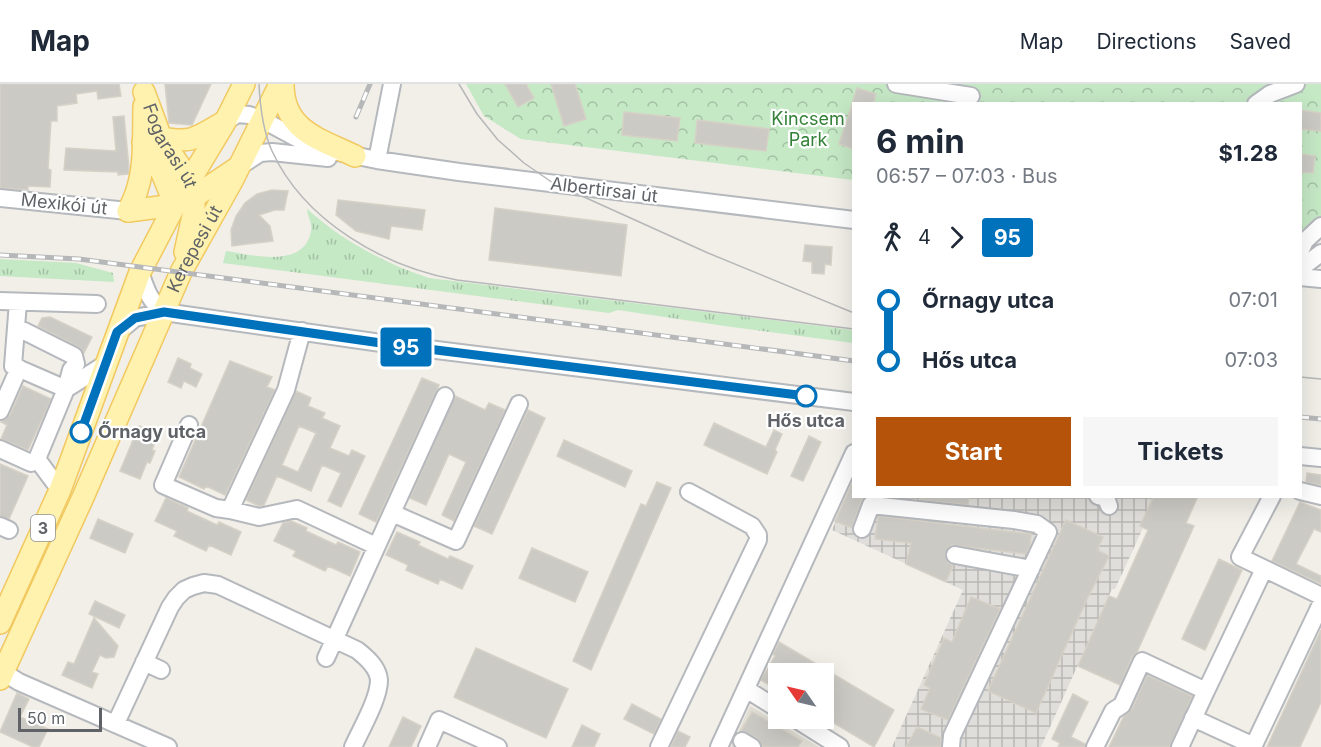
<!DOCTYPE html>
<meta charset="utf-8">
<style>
:root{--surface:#fff;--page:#f6f6f7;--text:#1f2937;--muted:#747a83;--line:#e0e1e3;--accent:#b45309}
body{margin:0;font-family:Inter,sans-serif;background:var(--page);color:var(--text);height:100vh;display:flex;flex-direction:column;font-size:22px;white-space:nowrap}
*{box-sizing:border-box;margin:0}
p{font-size:20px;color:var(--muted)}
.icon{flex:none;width:33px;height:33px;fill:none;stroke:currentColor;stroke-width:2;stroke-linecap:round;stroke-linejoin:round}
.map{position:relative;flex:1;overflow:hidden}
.panel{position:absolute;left:852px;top:18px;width:450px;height:396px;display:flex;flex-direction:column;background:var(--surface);border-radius:0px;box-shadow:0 6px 24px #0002}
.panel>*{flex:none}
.badge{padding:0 12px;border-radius:4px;font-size:21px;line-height:39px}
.needle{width:39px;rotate:304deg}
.tools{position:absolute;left:768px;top:579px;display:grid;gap:12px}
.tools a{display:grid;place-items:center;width:66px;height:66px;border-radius:0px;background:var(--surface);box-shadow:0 6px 24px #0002;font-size:30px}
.scale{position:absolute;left:18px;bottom:15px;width:84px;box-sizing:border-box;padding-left:6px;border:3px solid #5f6368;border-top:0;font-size:16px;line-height:21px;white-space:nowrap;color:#5f6368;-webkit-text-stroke:4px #fff;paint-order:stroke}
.map>.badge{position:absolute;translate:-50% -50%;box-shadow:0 0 0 3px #fff}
.legs{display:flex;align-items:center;gap:9px;height:66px;padding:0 24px;font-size:20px}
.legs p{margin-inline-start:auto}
.overview{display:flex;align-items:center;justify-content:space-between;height:102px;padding:0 24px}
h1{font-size:33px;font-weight:700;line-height:45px}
.button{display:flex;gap:12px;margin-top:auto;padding:12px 24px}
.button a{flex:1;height:69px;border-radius:0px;background:var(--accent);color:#fff;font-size:24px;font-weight:700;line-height:69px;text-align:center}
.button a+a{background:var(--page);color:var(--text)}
ul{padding:0 24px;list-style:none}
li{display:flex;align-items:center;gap:21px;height:60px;font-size:22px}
li i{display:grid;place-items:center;width:9px;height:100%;margin:0 8px;background:currentColor}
li i::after{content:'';width:15px;height:15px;margin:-8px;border:4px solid;border-radius:50%;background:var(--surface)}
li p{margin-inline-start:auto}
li:first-child i{background:linear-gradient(#0000 50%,currentColor 0)}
li:last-child i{background:linear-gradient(currentColor 50%,#0000 0)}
header{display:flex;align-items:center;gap:36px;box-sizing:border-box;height:84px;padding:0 30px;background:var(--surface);border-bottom:2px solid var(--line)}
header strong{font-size:28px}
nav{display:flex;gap:33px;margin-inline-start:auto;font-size:21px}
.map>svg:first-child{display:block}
</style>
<header>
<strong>Map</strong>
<nav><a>Map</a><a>Directions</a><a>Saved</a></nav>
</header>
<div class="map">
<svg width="1321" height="663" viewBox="0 0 1321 663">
<defs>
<pattern id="industrial-grid" width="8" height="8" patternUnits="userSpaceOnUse" patternTransform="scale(1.5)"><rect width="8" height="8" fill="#e0deda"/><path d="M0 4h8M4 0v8" fill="none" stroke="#b9b8b5"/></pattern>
<pattern id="grass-tufts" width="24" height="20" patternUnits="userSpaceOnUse" patternTransform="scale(1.5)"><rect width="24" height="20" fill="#c5e8c5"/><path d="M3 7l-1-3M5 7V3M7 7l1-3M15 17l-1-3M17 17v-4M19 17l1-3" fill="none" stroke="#a3c0a4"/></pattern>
<pattern id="park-crowns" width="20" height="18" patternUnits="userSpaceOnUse" patternTransform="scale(1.5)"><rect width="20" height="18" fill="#c5e8c5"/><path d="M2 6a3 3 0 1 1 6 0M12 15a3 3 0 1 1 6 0" fill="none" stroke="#a3c0a4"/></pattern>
</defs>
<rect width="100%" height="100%" fill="#f1efe8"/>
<path fill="url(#industrial-grid)" d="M853,396L854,412L1154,413L1140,442L1143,444L1115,505H1112L1041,663H892L963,506L832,446Z"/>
<path fill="#e1ded6" d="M750,622L819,663H731Z"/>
<path fill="url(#grass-tufts)" d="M307,125C342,156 383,179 429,194L853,246V259L725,242L618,226L609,229L223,179L226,167C252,171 303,185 311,148C313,139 307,132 307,125Z
M0,175L76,179L113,189L114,198L0,192Z"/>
<path fill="url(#park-crowns)" d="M466,0H1321V133L1301,148L1300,20H854L853,96L521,55L484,32Z"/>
<path fill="#cccac5" stroke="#d6d1c6" stroke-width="1.5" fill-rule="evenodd" d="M0,0H119L121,12L98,15L97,7L76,10L77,19L57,22V37H51L48,85L51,86L50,103L28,102V106L0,104Z
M165,0H211L192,41L169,39Z
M505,0H526L534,14L518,23Z
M551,0H575L586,35L564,42Z
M857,4L876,10L873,20H852Z
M852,21H854V65L839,60Z
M1300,26L1321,29V47L1300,45Z
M624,28L680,34L677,57L622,51Z
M124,32L129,84L128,90L118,91V88L64,86L66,64L116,67L113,33Z
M697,36L769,45L766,67L695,59Z
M1300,70L1315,72L1313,89L1300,88Z
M272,106L288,107L284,126H275L259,131L270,142L273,157L232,162L231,146L236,132L245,119L257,110Z
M338,116L425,126L422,146L391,142L389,155L356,147L336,131Z
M495,124L627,141L621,192L489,176Z
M805,161L832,163L831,181L825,180L824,190L812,189V178L803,177Z
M50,233L92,253L84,269L79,263L38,242L42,234Z
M178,274L191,280L190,284L202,290L196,303L184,297L181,304L168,298Z
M230,277L272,293L267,303L275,306L225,411L206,402L204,405L179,393Z
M422,294L439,301L376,438L359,430Z
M23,302L51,315L28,366L1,355L7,341L1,338L10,331Z
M296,307L311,314L308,322L325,329L322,334L340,342L330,364L349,372L352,366L365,372L341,423L328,417L341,389L322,381L311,407L277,392L264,421L259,422L246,416ZM299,342L316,349L298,388L282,381Z
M455,312L485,326L489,319L505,326L454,437L442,431L466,378L449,370L426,421L410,414Z
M528,326L545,334L492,450L474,442Z
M714,339L766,363L774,346L782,350L775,366L777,368L767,390L704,361Z
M139,342L158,350L152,366L155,367L150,379L147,378L140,395L120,387Z
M809,352L821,358L803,397L791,392Z
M564,356L632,387L625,403L557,372Z
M0,380L28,392L9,435L0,432Z
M1307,389L1321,391V401L1306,398Z
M854,395V412H865L861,417L852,444L835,437Z
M657,398L671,404L591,586L573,577L641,420L646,422Z
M921,412H969L968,421L920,416Z
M1154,412H1198L1186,439L1194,442L1137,568L1132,573L1120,601L1078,582L1109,512L1117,515L1148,446L1140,442Z
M166,414L188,424L187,427L217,441L219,438L241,448L231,471L209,461L206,467L174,452L177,447L155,437Z
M1300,418L1321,426V448L1314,445L1296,480L1321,492V500L1272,477Z
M878,432L1031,450L1030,462L1026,470L951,461L945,470L948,479L953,481L946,498L906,480L911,459L875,455Z
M98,435L133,450L125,469L90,454Z
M1066,436L1103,453L1097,466L1109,472L1087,515L1036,629L988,607Z
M291,437L307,444L306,447L336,461L338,458L360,468L350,492L328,482L325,487L293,472L296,467L274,457L283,439Z
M397,448L420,458L418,461L448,475L450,472L473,482L462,505L440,495L438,500L406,486L408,481L386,471Z
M532,464L588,488L575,518L519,494Z
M1219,475L1242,486L1205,566L1182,555Z
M971,513L1000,525L948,636L921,625L930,604L924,601L944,554L952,558Z
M95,517L125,531L119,544L89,530Z
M94,534L118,562L114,573L106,574L100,571L92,588L98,590L92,604L62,591L68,578L74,580Z
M1321,546V618L1300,663H1267Z
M779,558L894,626L874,663L824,633V590H778V606L761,596L775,572L773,570Z
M476,564L568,605L546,654L454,613Z
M1147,591L1192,612L1170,663H1109L1124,632L1132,625Z
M17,609L29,615L20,633L48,645L39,663H33L0,648Z
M1073,610L1088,618L1071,653L1085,660V663H1058L1060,659L1052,655Z
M632,620L661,635L654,650L624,635Z
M752,628L802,657L798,663H763L757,654L741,647Z
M403,633L421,642L411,663H389Z
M582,641L600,650L594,663H572Z
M917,643L941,654V663H906Z
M678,647L690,653L685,663H671Z"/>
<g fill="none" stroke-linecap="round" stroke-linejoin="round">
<g stroke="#b5b8bc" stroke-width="20">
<path id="minor" d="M896,0L971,12
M1256,20L1270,10L1296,0
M225,38L237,30L249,31L263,36L313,63L377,76L459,88L854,136
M377,76L392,0
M240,82L260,69L272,68L328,74
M0,114L128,127
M1300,168L1305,157L1321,142
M1300,185L1321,169
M140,188C146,205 149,217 164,228
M1300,193L1321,195
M0,217L97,220
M16,243L74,272L76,280L71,286L66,305L13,282L18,218
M118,248L135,234L164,228L388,260L854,318
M0,327L19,284
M189,341L163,401L216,424L230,426L259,433L297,425L376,462
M0,365L31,379L37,375
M1300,372L1321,374
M60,406L37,375L66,305L107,279
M1300,407L1321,412
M1098,412L1106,414L1109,422
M1272,412L1240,473L1321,512
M230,426L286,306L302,247
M392,429L456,457L519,320
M0,442L9,446
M862,445L871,421L1014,436L1037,440L1048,448L952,652L951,663
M955,471L1031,485
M326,574L445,312
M144,578L161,586
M3,588L19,598L168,663
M746,605L778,625
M1206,607L1264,485
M794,634L840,663
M1193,634L1254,662
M116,639L170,523L176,514L184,506L193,502L204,499L218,501L357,566C366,573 378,583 379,596C379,615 361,645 353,663
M742,657L752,663
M427,663L439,636L498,663
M659,663L758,456V451L752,442L689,408
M719,663L854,369
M1095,663L1113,627L1122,621L1142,577L1206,607L1180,663
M1253,663L1321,520"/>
</g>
<g stroke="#f2c960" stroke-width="24">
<g id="major">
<path d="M283,0C283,47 320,55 355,72"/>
<path id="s1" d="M144,8L161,54L189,96L194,113V127L185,168"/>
<path d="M161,54C192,59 195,55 222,39"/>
<path d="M143,58L162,89L175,121"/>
<path d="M128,127C147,94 143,59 144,22"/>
<path d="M128,127L175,121L194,113L237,84"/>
<path d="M0,539L60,406L140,188L175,121L225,38L244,0"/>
<path id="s2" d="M0,595L84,411L181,188L232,97L280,0"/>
</g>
</g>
<use href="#minor" stroke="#fff" stroke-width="16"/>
<use href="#major" stroke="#fff2af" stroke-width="21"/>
<path stroke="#b6b7b8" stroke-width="1.5" d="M259,0C260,22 263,47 272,67C304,137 384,183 457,196L854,245
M459,0L477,30L498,56L524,79L553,99L708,169L854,229
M1300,293L1321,295"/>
<g stroke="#b6b7b8" stroke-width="5">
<path id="rail" d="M356,33L370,0
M0,171L79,175L854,277
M1300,333L1321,335"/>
</g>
<use href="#rail" stroke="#fff" stroke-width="3" stroke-dasharray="9" stroke-linecap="butt"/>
</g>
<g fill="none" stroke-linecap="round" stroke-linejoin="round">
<g stroke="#fff" stroke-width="14">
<path id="line-1" d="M81,348L117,248L135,234L164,228L388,260L806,312"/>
</g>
<use href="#line-1" stroke="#0072bc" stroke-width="9"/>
</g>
<g fill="#fff" stroke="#0072bc" stroke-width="3">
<circle cx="806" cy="312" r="10"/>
<circle cx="81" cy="348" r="10"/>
</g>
<g text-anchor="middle" stroke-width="4.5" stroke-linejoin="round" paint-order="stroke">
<rect fill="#fff" stroke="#8f9295" stroke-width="1.5" x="31" y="431" width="24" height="26" rx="4.5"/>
<g font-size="16" font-weight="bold" fill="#5f6368">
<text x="43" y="450">3</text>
</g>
<g font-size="18" fill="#348238" stroke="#fff">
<text x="808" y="41">Kincsem<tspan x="808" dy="21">Park</tspan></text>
</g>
<g font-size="18" fill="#5f6368" stroke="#fff">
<text dy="6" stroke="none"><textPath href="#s1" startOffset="60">Fogarasi út</textPath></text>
<text transform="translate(604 106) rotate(7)" y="6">Albertirsai út</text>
<text transform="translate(64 120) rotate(6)" y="6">Mexikói út</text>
<text dy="6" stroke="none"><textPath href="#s2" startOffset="472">Kerepesi út</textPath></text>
</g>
<g font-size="18" font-weight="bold" fill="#5f6368" stroke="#fff">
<text x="806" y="343">Hős utca</text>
<text x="98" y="354" text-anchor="start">Őrnagy utca</text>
</g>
</g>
</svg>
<div class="tools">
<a><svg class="needle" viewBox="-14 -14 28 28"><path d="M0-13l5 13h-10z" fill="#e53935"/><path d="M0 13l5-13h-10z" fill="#747a83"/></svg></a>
</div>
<div class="scale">50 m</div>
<b class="badge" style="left:406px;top:263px;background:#0072bc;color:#fff">95</b>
<section class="panel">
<div class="overview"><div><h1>6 min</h1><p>06:57 – 07:03 · Bus</p></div><b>$1.28</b></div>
<div class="legs"><svg class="icon" aria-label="walk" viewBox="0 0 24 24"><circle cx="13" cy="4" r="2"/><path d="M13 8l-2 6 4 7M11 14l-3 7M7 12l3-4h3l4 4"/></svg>4<svg class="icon" aria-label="forward" viewBox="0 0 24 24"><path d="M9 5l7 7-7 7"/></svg><b class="badge" style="background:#0072bc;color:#fff">95</b></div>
<ul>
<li><i style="color:#0072bc"></i><b>Őrnagy utca</b><p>07:01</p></li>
<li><i style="color:#0072bc"></i><b>Hős utca</b><p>07:03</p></li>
</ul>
<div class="button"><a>Start</a><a>Tickets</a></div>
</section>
</div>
